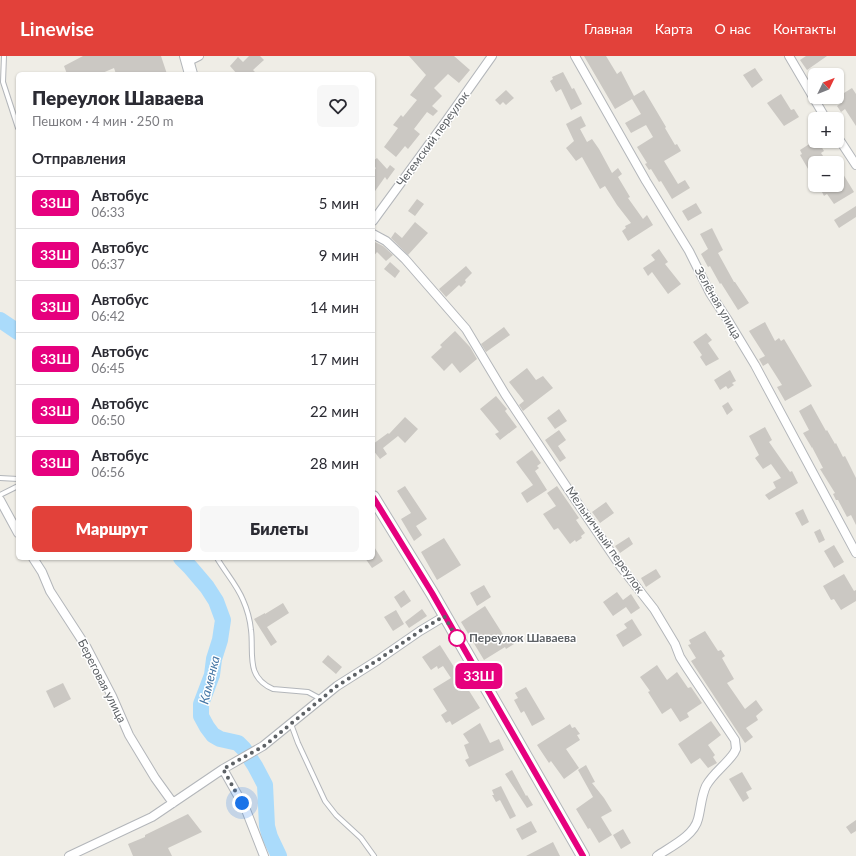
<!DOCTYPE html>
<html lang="ru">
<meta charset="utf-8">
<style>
:root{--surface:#fff;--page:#f7f7f7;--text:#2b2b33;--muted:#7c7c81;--line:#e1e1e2;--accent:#e2413a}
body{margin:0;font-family:Lato,sans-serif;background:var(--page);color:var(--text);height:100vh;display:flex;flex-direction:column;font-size:15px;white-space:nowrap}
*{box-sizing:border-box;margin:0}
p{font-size:13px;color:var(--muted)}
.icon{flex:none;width:22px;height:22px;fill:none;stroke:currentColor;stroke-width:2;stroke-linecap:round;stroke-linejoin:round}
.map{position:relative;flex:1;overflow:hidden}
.panel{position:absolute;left:16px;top:16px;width:359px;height:488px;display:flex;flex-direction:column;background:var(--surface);border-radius:6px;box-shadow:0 1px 3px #0004}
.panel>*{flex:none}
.badge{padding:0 8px;border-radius:6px;font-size:14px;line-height:26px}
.needle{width:26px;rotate:47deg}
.buttons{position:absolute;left:808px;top:12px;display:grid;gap:8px}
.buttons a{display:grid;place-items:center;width:36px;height:36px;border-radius:6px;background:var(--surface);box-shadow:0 1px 3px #0004;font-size:20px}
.you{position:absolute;width:20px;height:20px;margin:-10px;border:3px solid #fff;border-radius:50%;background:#1a73e8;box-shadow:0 0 0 6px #1a73e833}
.map>.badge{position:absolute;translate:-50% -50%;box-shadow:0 0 0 2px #fff}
h2{padding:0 16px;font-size:15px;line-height:36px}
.round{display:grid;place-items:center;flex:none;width:42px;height:42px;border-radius:6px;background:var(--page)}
.headline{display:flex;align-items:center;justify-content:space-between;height:68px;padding:0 16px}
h1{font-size:19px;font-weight:800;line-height:30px}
.button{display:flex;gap:8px;margin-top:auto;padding:8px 16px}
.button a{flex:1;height:46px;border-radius:6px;background:var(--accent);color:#fff;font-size:16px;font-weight:800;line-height:46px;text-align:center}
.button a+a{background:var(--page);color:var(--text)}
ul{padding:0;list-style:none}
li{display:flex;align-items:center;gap:12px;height:52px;padding:0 16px;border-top:1px solid var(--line)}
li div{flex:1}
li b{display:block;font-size:15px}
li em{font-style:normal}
li .badge{min-width:44px;font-weight:700;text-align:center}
header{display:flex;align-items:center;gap:24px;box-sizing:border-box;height:56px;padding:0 20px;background:var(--accent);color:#fff}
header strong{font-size:19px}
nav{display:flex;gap:22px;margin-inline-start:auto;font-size:14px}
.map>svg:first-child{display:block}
</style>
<header>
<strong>Linewise</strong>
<nav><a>Главная</a><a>Карта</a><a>О нас</a><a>Контакты</a></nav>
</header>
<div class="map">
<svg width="856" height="800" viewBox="0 0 856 800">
<rect width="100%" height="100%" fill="#efede6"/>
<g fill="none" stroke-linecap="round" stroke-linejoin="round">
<path stroke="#aadbfb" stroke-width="16" d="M0,264L18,276
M181,502L190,511L207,531L216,545L223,564L220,584L214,603L212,619L201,648V660L207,671L213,679L220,683L238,687L244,693L255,710L265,729L267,770L270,781L279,800"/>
</g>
<path fill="#cbc8c3" d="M83,0H161L167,18H116L114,12L100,18H67L64,10Z
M249,0H260L264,4L253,14L257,18H237L230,10L238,1L243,6Z
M409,0H454L470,14L459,27L448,18L434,32L442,40L432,50L438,55L433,60L427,56L414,73L420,78L408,93L405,90L396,101L384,91L398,72L393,69L401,59L403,61L417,44L410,39L426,19Z
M584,0H606L617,18L621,15L634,40L644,34L666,71L665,72L675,89L677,88L681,95L664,105L678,128L685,124L690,132L672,143L661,125L659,126L651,113L649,114L645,108L647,107L637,91L653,81L646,69L631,77L625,67L641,58L632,43L615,53Z
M806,0H827L807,14L800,4Z
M755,12L763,24L752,32L743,19Z
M563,16L572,33L574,32L582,48L571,54L561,33L556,36L550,25L553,23L552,21Z
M852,32L856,38V70L845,53L841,56L837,50L840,48L836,42Z
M506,34L514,42L506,49L503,46L500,49L495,44Z
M781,38L791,54L794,53L799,61L784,70L767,47Z
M581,60L586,70L580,73L587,86L592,83L599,93L612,117L618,112L622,118L618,121L630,141L628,142L643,163L647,159L653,169L628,185L622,175L626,172L625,170L631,167L617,149L605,130L600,133L582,101L576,105L566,92L574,85L566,68Z
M814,85H818L824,95L821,97L828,107H815V125L800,99L802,98L800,94Z
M377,102L387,113L390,109L395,113L387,124L385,121L373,138V117L376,112L373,109V105Z
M843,118L854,136L834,148L827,138L824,140L821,134L829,129H837V121Z
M417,143L424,148L415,160L408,155Z
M696,147L702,157L688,165L682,155Z
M856,150V161L839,172L834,164Z
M415,166L428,177L408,199L391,182L395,176L402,182Z
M712,172L723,194L718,197L734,226H735L749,247L738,254L721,227L720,228L710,210L708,211L701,198L708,193L700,178Z
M375,186L383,190L393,199L386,205L377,196L373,201V189Z
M659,193L668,206L665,208L681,228L668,238L652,216L648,220L643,212L655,204L651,199Z
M390,206L400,215L395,222L384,213Z
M466,210L472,217L465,224L466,226L461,231L459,229L446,241L439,233Z
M765,266L775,285L779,282L781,285L784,283L812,330L785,345L777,331L782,329L768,307L763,310L759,303L765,300L749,275Z
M504,271L510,279L486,296L481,288Z
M455,275L470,291L477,303L460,317L452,307L444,315L431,301L442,291L440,289Z
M706,277L712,284L708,287L719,303L706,310L700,301L702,299L693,286Z
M527,312L536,324L543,320L553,332L523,355L519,349L524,345L509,326Z
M730,314L736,325L732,327L734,329L728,333L726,330L720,334L714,324Z
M496,340L507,353L505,355L517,371L500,384L495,378L499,376L480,353Z
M728,346L733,354L727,359L722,350Z
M811,348L826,375L827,374L835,388L836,387L843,401L845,400L856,422V469L851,459L847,461L838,444H836L833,438L835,437L820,413L823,412L812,391V392L803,377L809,374L799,355Z
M559,353L567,365L555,373L547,362Z
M405,361L418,373L405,387L398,380L383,392L387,398L380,403L373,394V388L388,377L389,378Z
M765,371L772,384L769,386L790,416L792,415L798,427L769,444L765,439L776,432L773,426L781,422L771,408L763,413L755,402L759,399L749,380Z
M559,374L566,384L558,390L566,402L560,406L545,384Z
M532,394L541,407L537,410L539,412L535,415L547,434L527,447L521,437L533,429L516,406Z
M405,430L427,463L416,470L422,479L414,485L401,463L411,457L397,435Z
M557,430L579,462L576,464L585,477L581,480L582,482L576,486L575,484L570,488L558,472L554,474L543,458L556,450L547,437Z
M606,446L614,457L600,467L592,456Z
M803,453L809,466L802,470L795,457Z
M820,473L825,484L819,487L814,476Z
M629,481L633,488L620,497L615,490Z
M444,482L461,509L437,524L421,496Z
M373,489L383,505L372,512L365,502H373Z
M834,489L844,506L834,512L824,495Z
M656,513L661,521L646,531L641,522Z
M844,518L854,535L856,534V545L841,554L834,543L831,544L823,530Z
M484,529L491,541L477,550L470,537Z
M404,534L411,545L401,552L394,541Z
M617,536L623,544L631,538L640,552L631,558L626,551L613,560L603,546Z
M283,547L289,557L267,571L277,586L271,590L254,563L265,557V558Z
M485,550L504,580L508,578L514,588L506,593L505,591L484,604L461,566Z
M422,553L427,560L409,572L405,566Z
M396,554L404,568L393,575L384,561Z
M632,563L642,579L623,591L616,579L627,572L624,568Z
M705,575L718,595L721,594L725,600L722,602L734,623L727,627L745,653L756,644L763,654L756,660L758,664L746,672L753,681L745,687L691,605L696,602L688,589L691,588L689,584Z
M440,589L480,652L452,669L450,665L446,667L441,659L447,655L433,633L451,622L443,610L438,613L437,610L431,614L422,601Z
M328,599L342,611L336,618L322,606Z
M657,609L667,624L677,616L688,632L691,631L702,647L687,657L689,661L680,666L671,652L662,658L648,636L650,635L640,621Z
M63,627L71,643L54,652L46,635Z
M526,631L545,663L532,670L524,655L521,657L514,644L518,642L515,637Z
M711,665L721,679L708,689L715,699L713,701L717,707L708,712L700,702L691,708L678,688Z
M480,667L490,687L499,683L504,694L469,711L465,704L469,702L464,689L469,687L463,678Z
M570,668L572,672L575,671L580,678L577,679L580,684L566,693L579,712L564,723L551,705L549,707L537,689Z
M586,709L595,726L592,727L604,742L612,755L601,761L612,779L599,787L590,772L588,773L576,753L593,741L578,714Z
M512,714L526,740L527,739L533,749L527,752L505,718Z
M742,716L752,733L746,736L749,742L743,746L729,723Z
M501,730L516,760L510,763L500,744L496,746L492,739H494L492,734Z
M188,758L202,776L168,792L172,800H133L128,788L145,781V779Z
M856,764V775L851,778L846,771Z
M531,765L537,776L522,784L516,773Z
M623,773L631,787L621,793L613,779Z
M553,786L560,800H526Z"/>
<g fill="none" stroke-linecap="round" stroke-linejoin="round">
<g stroke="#b3b6ba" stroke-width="6">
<path id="lane" d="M4,0L3,26L18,72
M0,422L18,423
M0,439L18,430
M217,502C225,516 237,529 243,544C247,553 250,564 251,574C254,597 245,621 273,633L308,636L321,643
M291,668L298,687L325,745L336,759L361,782L374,800"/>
</g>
<g stroke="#b3b6ba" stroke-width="10">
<path id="street" d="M575,0L646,125L689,195L710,237L729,266L755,309L856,497
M789,0L826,63
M187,6L199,0
M837,80L856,109
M373,165L446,65L492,0
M373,178L386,185L405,203L466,273L505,338L570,436L621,511L654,553L675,588L680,601L687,612L735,684L736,693L734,697C726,709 713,717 706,730C701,741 701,752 698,763C694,780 670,791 657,800
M0,444L18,477
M33,502L42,516L50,535L87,592L112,640L129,679L155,722L173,747
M223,713L246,754L264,800
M69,800L152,761L223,713L263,690L337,630L378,604L420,575L445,560"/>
</g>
<g stroke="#b2b6ba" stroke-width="14">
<path id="secondary" d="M186,0L191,18
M373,441L432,537L583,800"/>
</g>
<use href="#lane" stroke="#fff" stroke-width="4"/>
<use href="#street" stroke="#fff" stroke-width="8"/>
<use href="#secondary" stroke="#fff" stroke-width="12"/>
</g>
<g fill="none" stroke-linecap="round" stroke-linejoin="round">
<g stroke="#fff" stroke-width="9">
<path id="line" d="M373,441L432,537L583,800"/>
</g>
<use href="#line" stroke="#e6007e" stroke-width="6"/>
<path stroke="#5e6266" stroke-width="4" stroke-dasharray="0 7.2" d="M242,747L223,713L264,690L337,630L378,604L420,575L444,560L457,582"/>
</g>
<circle fill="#fff" stroke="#e6007e" stroke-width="2" cx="457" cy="582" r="8"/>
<g text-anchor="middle" stroke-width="3" stroke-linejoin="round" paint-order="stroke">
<g font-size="12" fill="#5e6266" stroke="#fff">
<text transform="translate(433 83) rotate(-54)" y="4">Чегемский переулок</text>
<text transform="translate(718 247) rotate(60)" y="4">Зелёная улица</text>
<text transform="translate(605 484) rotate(55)" y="4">Мельничный переулок</text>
<text transform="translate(102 625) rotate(63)" y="4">Береговая улица</text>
</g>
<g font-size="12" font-weight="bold" fill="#5e6266" stroke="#fff" text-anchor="start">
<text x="469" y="586">Переулок Шаваева</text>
</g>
<g font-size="13" font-style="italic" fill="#4476a5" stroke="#fff">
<text transform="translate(209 624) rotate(-76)" y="5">Каменка</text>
</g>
</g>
</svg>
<div class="buttons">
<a><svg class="needle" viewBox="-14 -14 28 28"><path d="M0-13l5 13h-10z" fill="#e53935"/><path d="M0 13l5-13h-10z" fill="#7c7c81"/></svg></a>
<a>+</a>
<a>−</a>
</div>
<div class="you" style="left:242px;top:747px"></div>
<b class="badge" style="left:479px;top:620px;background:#e6007e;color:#fff">33Ш</b>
<section class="panel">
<div class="headline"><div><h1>Переулок Шаваева</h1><p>Пешком · 4 мин · 250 m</p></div><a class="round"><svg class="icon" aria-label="heart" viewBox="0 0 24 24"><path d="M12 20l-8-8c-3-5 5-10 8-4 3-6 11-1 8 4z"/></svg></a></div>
<h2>Отправления</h2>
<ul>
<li><span class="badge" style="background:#e6007e;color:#fff">33Ш</span><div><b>Автобус</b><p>06:33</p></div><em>5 мин</em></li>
<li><span class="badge" style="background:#e6007e;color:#fff">33Ш</span><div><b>Автобус</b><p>06:37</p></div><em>9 мин</em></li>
<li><span class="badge" style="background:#e6007e;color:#fff">33Ш</span><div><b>Автобус</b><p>06:42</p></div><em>14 мин</em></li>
<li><span class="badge" style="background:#e6007e;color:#fff">33Ш</span><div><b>Автобус</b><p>06:45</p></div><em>17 мин</em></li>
<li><span class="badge" style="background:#e6007e;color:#fff">33Ш</span><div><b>Автобус</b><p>06:50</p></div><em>22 мин</em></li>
<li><span class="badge" style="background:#e6007e;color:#fff">33Ш</span><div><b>Автобус</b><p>06:56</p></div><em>28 мин</em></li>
</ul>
<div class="button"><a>Маршрут</a><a>Билеты</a></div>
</section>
</div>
